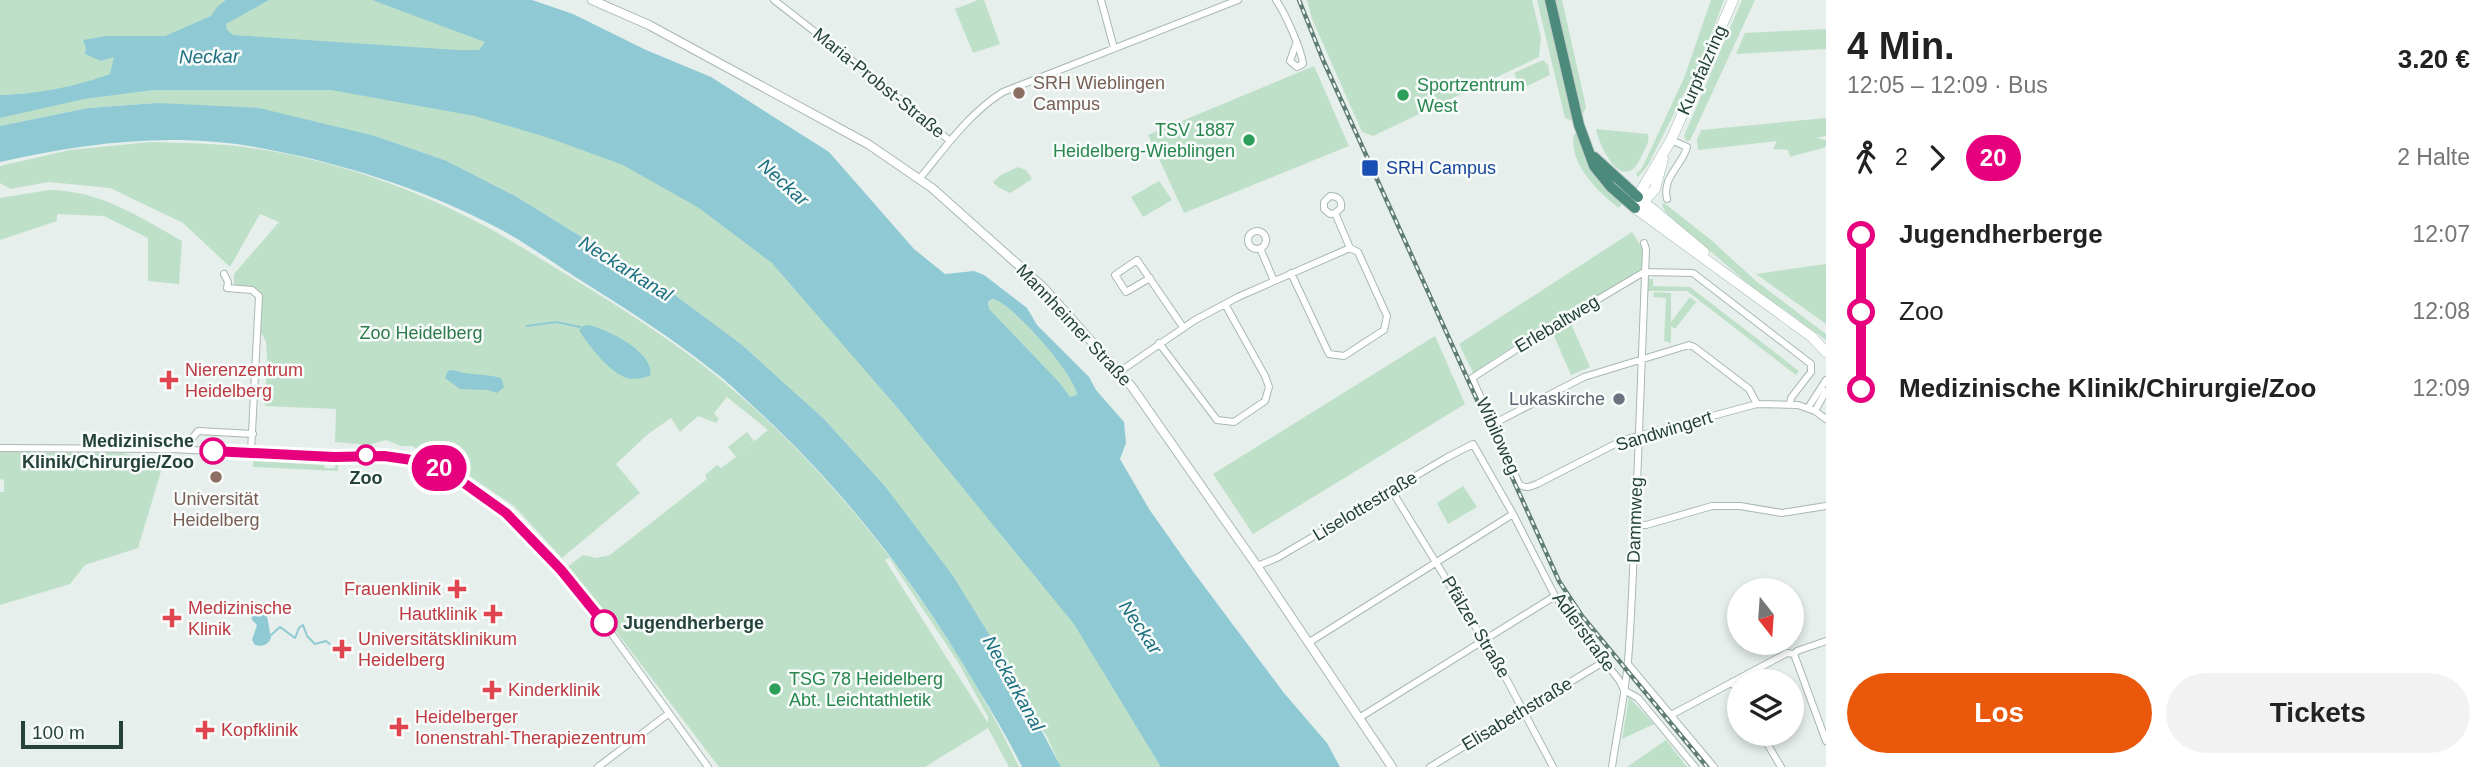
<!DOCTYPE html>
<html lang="de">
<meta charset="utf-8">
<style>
:root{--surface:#fff;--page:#f2f2f2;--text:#222;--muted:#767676;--accent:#ea580c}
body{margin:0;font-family:Helvetica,sans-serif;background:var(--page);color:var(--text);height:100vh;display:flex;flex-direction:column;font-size:26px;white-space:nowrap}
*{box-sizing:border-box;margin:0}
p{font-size:23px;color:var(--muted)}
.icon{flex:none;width:38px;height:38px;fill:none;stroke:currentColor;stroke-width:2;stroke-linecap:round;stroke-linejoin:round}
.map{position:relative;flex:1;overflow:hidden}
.panel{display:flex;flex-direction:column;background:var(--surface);width:665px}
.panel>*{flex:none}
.badge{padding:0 14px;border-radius:23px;font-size:24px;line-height:46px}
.needle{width:46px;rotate:163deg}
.tools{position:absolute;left:1727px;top:578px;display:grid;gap:14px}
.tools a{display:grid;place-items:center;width:77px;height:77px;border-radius:50%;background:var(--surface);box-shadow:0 4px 10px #0003;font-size:35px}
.scale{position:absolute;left:21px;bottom:18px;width:102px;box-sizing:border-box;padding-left:7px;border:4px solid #24423a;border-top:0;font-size:19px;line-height:24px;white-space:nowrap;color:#24423a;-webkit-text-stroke:5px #f7fbf9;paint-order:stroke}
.map>.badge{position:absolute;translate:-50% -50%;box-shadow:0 0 0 4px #fff}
.legs{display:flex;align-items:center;gap:10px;height:77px;padding:0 21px;font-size:23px}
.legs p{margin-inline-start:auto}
.overview{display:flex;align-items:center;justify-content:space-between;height:119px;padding:0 21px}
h1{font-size:38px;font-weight:600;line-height:52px}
.primary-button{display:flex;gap:14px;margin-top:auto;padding:14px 21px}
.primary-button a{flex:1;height:80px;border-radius:42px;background:var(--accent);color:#fff;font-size:28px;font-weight:600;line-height:80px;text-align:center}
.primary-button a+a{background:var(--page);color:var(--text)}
ul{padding:0 21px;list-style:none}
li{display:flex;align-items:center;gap:24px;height:77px;font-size:26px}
li i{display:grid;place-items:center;width:10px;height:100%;margin:0 9px;background:currentColor}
li i::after{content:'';width:18px;height:18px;margin:-9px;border:5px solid;border-radius:50%;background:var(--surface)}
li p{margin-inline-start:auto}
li:first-child i{background:linear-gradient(#0000 50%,currentColor 0)}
li:last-child i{background:linear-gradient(currentColor 50%,#0000 0)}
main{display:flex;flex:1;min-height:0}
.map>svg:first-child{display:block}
</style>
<main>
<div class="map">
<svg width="1826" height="767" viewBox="0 0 1826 767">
<rect width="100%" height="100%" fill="#e6efeb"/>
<path fill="#bfe0c8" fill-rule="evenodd" d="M0,0H372L542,61L700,151L1234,767H1061L1047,737L884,485L824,419L741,344L672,293L517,197L447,161L375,136L157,103L88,108L0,126V118L47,106L0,115Z
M978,0H984L1000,44L973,53L955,9Z
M1307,0H1532L1541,37L1539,57L1373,136L1362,132L1312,19Z
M1537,0H1545L1573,121L1565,118Z
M1555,0H1562L1586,107L1583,114L1579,106Z
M1711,0H1724L1703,56L1648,165L1638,177L1636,174L1642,168L1684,78Z
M1742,0H1755L1696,128L1690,140L1686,141L1684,136Z
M1826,29V49L1736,54L1745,33Z
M1543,60L1548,65L1550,75L1521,89L1514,73Z
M1314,66L1349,146L1184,213L1148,135Z
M1826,118V136L1816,138L1826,140V147L1790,157L1788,150L1773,149L1777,141L1698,150L1697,140L1701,130Z
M1596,129L1648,134C1650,142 1645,148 1642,155C1625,196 1601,152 1596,129Z
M1577,133L1623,202L1619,208C1598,192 1568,163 1574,134Z
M150,142C184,143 218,143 252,148C336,160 422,191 496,232C517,244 538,257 559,270C607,299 655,329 700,363C831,464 948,618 1019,767H1009L988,728L925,767H719L567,567L583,555L597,558L610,555L707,479L705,475L717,465L721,468L736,457L728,447L747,432L754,441L739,454L768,430L727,397L714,413L719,419L716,423L698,416L680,432L671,418L648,434L616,464L640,493L562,558L514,506L453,465L429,453L418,451L413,446H401L386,440L368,445L335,442L336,409L265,406L267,356L266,342L260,330V297L252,290L234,284V274L279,222L260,214L230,267L183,223L110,188L49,182L10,189L0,183V166L70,150ZM889,558L958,662L988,717V723L885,560Z
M1018,167L1026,170L1032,179L1010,193L998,187L993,182L1001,175Z
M1159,181L1172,200L1143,217L1131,197Z
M49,190C99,190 140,217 182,241L179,284L148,281V238L104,216L57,214V221L0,240V198Z
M1664,203L1710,239L1756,281L1826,334V340L1746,282L1666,213L1662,205Z
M1632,232L1644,251L1642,271L1544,326L1473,373L1459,344Z
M1826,264V324L1756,274Z
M1646,279H1653V286L1690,287L1799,371L1796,375L1687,291H1646Z
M1654,292L1671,293V322L1690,297L1696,302L1675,329L1671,326V343L1664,341L1666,298L1653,297Z
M992,299C1010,300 1077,376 1077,395L1070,397L1059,382L988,309L989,302Z
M1569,319L1590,367L1571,375L1551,329Z
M1435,336L1465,404L1253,534L1213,474Z
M0,452L123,453L146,460L149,464L162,468L138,548L85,565L70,584L0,605V492H4V480L0,479Z
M253,456H255V461L324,465L325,468H335V460H338V471L253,467Z
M1463,486L1477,507L1448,524L1437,503Z
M1629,697L1654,724L1622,739Z
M1666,740L1687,767H1627Z"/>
<path fill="#8ec9d4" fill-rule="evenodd" d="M226,0H269L226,24L227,30L233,35L458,50H479L485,42L372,0H532L573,14L646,50L711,77L829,152L914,249L945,274L974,271L984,275L1027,308L1037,325L1089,377L1096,390L1124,422L1126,443L1120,459L1149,509L1192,570L1284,693L1327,743L1340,767H1161L1074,624L896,406L772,263L699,208L623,165L549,138L475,116L331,90H153L84,99L0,118V95C34,95 78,86 110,74L114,57L101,61L85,54L86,48L83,40L106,36H165L211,16L217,7ZM992,299C1010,300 1077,377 1077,395L1070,397L1059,382L989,309L988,302Z
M157,103L259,108L375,136L447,161L517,197L672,293L741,344L824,419L884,485L953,576L995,644L1061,767H1022C1009,740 993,714 978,689C917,584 844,489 755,408C741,395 727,381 712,370C672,338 628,310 585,283C556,265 528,244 498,228C422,188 339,162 255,147C172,132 82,143 0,162V126L88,108Z
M589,325C607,329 656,353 650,376C642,378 635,380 627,378C610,373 588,345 579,330L583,326Z
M453,370C469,376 484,373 501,378L504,387L497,393L487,390L460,389L445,378L448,371Z
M259,608L267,616L271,638C268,645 262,647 255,645L252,640L257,625L252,620L251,614Z"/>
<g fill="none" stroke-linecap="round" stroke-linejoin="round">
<path stroke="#8ec9d4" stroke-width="2" d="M527,326L556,322L580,327
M271,635L280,627L295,638L299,628L303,625L307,636L315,644L326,641L331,645"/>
<g stroke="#a8b8b2" stroke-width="8">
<path id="minor" d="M774,0L887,88L950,141
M1101,0L1114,48
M1276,0C1285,13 1301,48 1303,64L1297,67L1290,61L1296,44
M920,178C945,148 969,113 1003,92L1238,0
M1667,199C1662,176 1682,166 1687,147L1671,140
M1335,213L1341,208C1342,200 1338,196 1330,196L1324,202V209L1330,214L1335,213L1350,248
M1248 240a9 9 0 1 1 18 0a9 9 0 1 1-18 0Z
M1260,248L1274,281
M1644,272L1548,329L1472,378L1519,484C1525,489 1530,487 1537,484L1623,440L1757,404L1798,405L1815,411L1826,419
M1644,272L1693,273L1811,364V372L1791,398L1790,403
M1291,273L1329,354L1344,356L1384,330L1387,316L1358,252L1350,248
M224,274L228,282L227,288L252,290L259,296L251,452
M1150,278L1126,292L1115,275L1137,260L1183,327
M1159,343L1217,420L1234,422L1265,401L1269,387L1265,376L1225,304
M1119,372L1195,320L1238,297L1350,248
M1808,408L1826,380
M1815,411L1826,391
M1493,424L1584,377L1689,345L1694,347L1749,389L1757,404
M0,448L172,449L334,457L384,456L426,462L450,473L497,506L561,570L606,626L708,767
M184,449L198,431L253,434
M1392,491L1499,665L1553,767
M1635,525H1646L1712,506H1740L1782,513L1826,506
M1257,566L1277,558L1446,458L1473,444L1513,514L1555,596L1619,680L1624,690L1638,698L1695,767
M1308,643L1513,514
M1794,654L1826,741
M1628,664L1714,767
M1732,682L1740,694
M1671,715L1787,653L1794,654L1797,651L1826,641
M1359,718L1555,596
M1761,733L1781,767
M598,767L668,714
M1430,767L1605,661
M1612,767C1617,732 1625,696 1628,661C1632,611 1633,560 1636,511L1646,249L1644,243"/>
</g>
<g stroke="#a8b8b2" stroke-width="10">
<path id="tertiary" d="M592,0L649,25L868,144L932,188L1043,287L1132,387L1257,566L1392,767"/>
</g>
<g stroke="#a4bbb3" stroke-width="11">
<path id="secondary" d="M1638,197L1704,252
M1636,204L1641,191L1671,140L1733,0
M1641,204L1655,189L1663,159
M1635,208L1812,337L1826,352"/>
</g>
<g stroke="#c2cac8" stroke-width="12">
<path id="trunk" d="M1550,0L1579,125L1594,166L1611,187L1635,208
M1594,157L1638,197"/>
</g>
<use href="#minor" stroke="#fff" stroke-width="6"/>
<use href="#tertiary" stroke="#fff" stroke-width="8"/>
<use href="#secondary" stroke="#fff" stroke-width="10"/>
<use href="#trunk" stroke="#4c8a7c" stroke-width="10"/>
<g stroke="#5f7d75" stroke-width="4.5">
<path id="rail" d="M1299,0L1323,60L1559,581L1582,616L1707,767"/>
</g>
<use href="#rail" stroke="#f7fbf9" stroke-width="2" stroke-dasharray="5" stroke-linecap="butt"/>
</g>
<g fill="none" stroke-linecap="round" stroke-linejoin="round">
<g stroke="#fff" stroke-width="16">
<path id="line-1" d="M213,451L334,457L384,456L426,462L450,473L506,513L561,570L604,623"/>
</g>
<use href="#line-1" stroke="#e6007e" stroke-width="10"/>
</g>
<g fill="#8d6e63" stroke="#f7fbf9" stroke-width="2.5">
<circle cx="1019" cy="93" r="7"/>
<circle cx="216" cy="477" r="7"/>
</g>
<g fill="#2e9e5b" stroke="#f7fbf9" stroke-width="2.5">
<circle cx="1403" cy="95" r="7"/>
<circle cx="1249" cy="140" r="7"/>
<circle cx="775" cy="689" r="7"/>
</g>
<rect fill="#1a4fb4" stroke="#f7fbf9" stroke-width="2.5" x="1361" y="159" width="18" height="18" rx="3.5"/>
<g fill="#e0444e" stroke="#f7fbf9" stroke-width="2.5">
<path d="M165.5 369.5h7v7h7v7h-7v7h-7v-7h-7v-7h7z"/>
<path d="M453.5 578.5h7v7h7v7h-7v7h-7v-7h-7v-7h7z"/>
<path d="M489.5 603.5h7v7h7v7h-7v7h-7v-7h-7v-7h7z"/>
<path d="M168.5 607.5h7v7h7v7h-7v7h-7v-7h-7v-7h7z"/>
<path d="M338.5 638.5h7v7h7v7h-7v7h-7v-7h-7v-7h7z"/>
<path d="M488.5 679.5h7v7h7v7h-7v7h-7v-7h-7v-7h7z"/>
<path d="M395.5 716.5h7v7h7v7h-7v7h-7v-7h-7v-7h7z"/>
<path d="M201.5 719.5h7v7h7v7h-7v7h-7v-7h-7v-7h7z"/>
</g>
<circle fill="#6b7280" stroke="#f7fbf9" stroke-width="2.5" cx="1619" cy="399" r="7"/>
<g fill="#fff" stroke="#e6007e" stroke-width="3.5">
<circle cx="213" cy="451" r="12"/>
<circle cx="366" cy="455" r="9"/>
<circle cx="604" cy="623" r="12"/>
</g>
<g text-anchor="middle" stroke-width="5" stroke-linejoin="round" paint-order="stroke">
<g font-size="18" fill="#24423a" stroke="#f7fbf9">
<text transform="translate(1702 70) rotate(-66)" y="6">Kurpfalzring</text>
<text transform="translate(879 83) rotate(39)" y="6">Maria-Probst-Straße</text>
<text transform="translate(1557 324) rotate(-31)" y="6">Erlebaltweg</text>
<text transform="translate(1074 325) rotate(47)" y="6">Mannheimer Straße</text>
<text transform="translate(1664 431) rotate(-17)" y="6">Sandwingert</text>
<text transform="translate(1498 436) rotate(66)" y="6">Wibiloweg</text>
<text transform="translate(1365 506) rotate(-31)" y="6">Liselottestraße</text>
<text transform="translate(1635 520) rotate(-88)" y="6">Dammweg</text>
<text transform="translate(1476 627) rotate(59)" y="6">Pfälzer Straße</text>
<text transform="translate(1584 632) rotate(54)" y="6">Adlerstraße</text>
<text transform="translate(1517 714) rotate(-31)" y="6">Elisabethstraße</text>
</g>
<g font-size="18" fill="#785e54" stroke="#f7fbf9" text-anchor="start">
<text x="1033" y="89">SRH Wieblingen<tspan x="1033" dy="21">Campus</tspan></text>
<text x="216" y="505" text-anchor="middle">Universität<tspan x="216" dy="21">Heidelberg</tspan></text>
</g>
<g font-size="18" fill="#27864d" stroke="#f7fbf9" text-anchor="start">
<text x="1417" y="91">Sportzentrum<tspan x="1417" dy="21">West</tspan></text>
<text x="1235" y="136" text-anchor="end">TSV 1887<tspan x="1235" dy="21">Heidelberg-Wieblingen</tspan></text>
<text x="789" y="685">TSG 78 Heidelberg<tspan x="789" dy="21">Abt. Leichtathletik</tspan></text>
</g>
<g font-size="18" fill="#164399" stroke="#f7fbf9" text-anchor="start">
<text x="1386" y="174">SRH Campus</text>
</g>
<g font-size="18" fill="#2d7a4b" stroke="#f7fbf9">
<text x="421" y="339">Zoo Heidelberg</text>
</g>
<g font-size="18" fill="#be3a42" stroke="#f7fbf9" text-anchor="start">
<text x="185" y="376">Nierenzentrum<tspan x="185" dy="21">Heidelberg</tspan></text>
<text x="441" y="595" text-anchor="end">Frauenklinik</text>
<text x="188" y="614">Medizinische<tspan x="188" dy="21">Klinik</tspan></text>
<text x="477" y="620" text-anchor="end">Hautklinik</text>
<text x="358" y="645">Universitätsklinikum<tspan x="358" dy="21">Heidelberg</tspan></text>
<text x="508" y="696">Kinderklinik</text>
<text x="415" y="723">Heidelberger<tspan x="415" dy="21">Ionenstrahl-Therapiezentrum</tspan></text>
<text x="221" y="736">Kopfklinik</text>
</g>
<g font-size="18" fill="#5b616d" stroke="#f7fbf9" text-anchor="end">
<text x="1605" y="405">Lukaskirche</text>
</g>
<g font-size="18" font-weight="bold" fill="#24423a" stroke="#f7fbf9" text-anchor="end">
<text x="194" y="447">Medizinische<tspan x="194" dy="21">Klinik/Chirurgie/Zoo</tspan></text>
<text x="366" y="484" text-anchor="middle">Zoo</text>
<text x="623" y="629" text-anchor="start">Jugendherberge</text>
</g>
<g font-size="19" font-style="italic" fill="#1c6f80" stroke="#f7fbf9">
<text transform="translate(209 56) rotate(-1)" y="7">Neckar</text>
<text transform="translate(784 182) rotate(42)" y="7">Neckar</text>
<text transform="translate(626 268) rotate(32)" y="7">Neckarkanal</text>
<text transform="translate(1141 627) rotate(56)" y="7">Neckar</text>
<text transform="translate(1014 683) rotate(61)" y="7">Neckarkanal</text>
</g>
</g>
</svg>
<div class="tools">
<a><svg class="needle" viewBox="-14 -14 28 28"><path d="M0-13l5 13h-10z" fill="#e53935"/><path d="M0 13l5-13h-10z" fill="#767676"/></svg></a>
<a><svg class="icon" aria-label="layers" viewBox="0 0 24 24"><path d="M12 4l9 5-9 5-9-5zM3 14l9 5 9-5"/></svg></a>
</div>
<div class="scale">100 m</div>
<b class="badge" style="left:439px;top:468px;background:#e6007e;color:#fff">20</b>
</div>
<section class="panel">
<div class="overview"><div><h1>4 Min.</h1><p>12:05 – 12:09 · Bus</p></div><b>3.20 €</b></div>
<div class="legs"><svg class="icon" aria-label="walk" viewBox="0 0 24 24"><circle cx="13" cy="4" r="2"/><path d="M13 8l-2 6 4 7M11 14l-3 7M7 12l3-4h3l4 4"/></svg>2<svg class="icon" aria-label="forward" viewBox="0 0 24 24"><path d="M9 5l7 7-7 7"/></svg><b class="badge" style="background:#e6007e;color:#fff">20</b><p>2 Halte</p></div>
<ul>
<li><i style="color:#e6007e"></i><b>Jugendherberge</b><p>12:07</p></li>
<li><i style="color:#e6007e"></i><span>Zoo</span><p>12:08</p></li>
<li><i style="color:#e6007e"></i><b>Medizinische Klinik/Chirurgie/Zoo</b><p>12:09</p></li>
</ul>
<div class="primary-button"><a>Los</a><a>Tickets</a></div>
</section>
</main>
